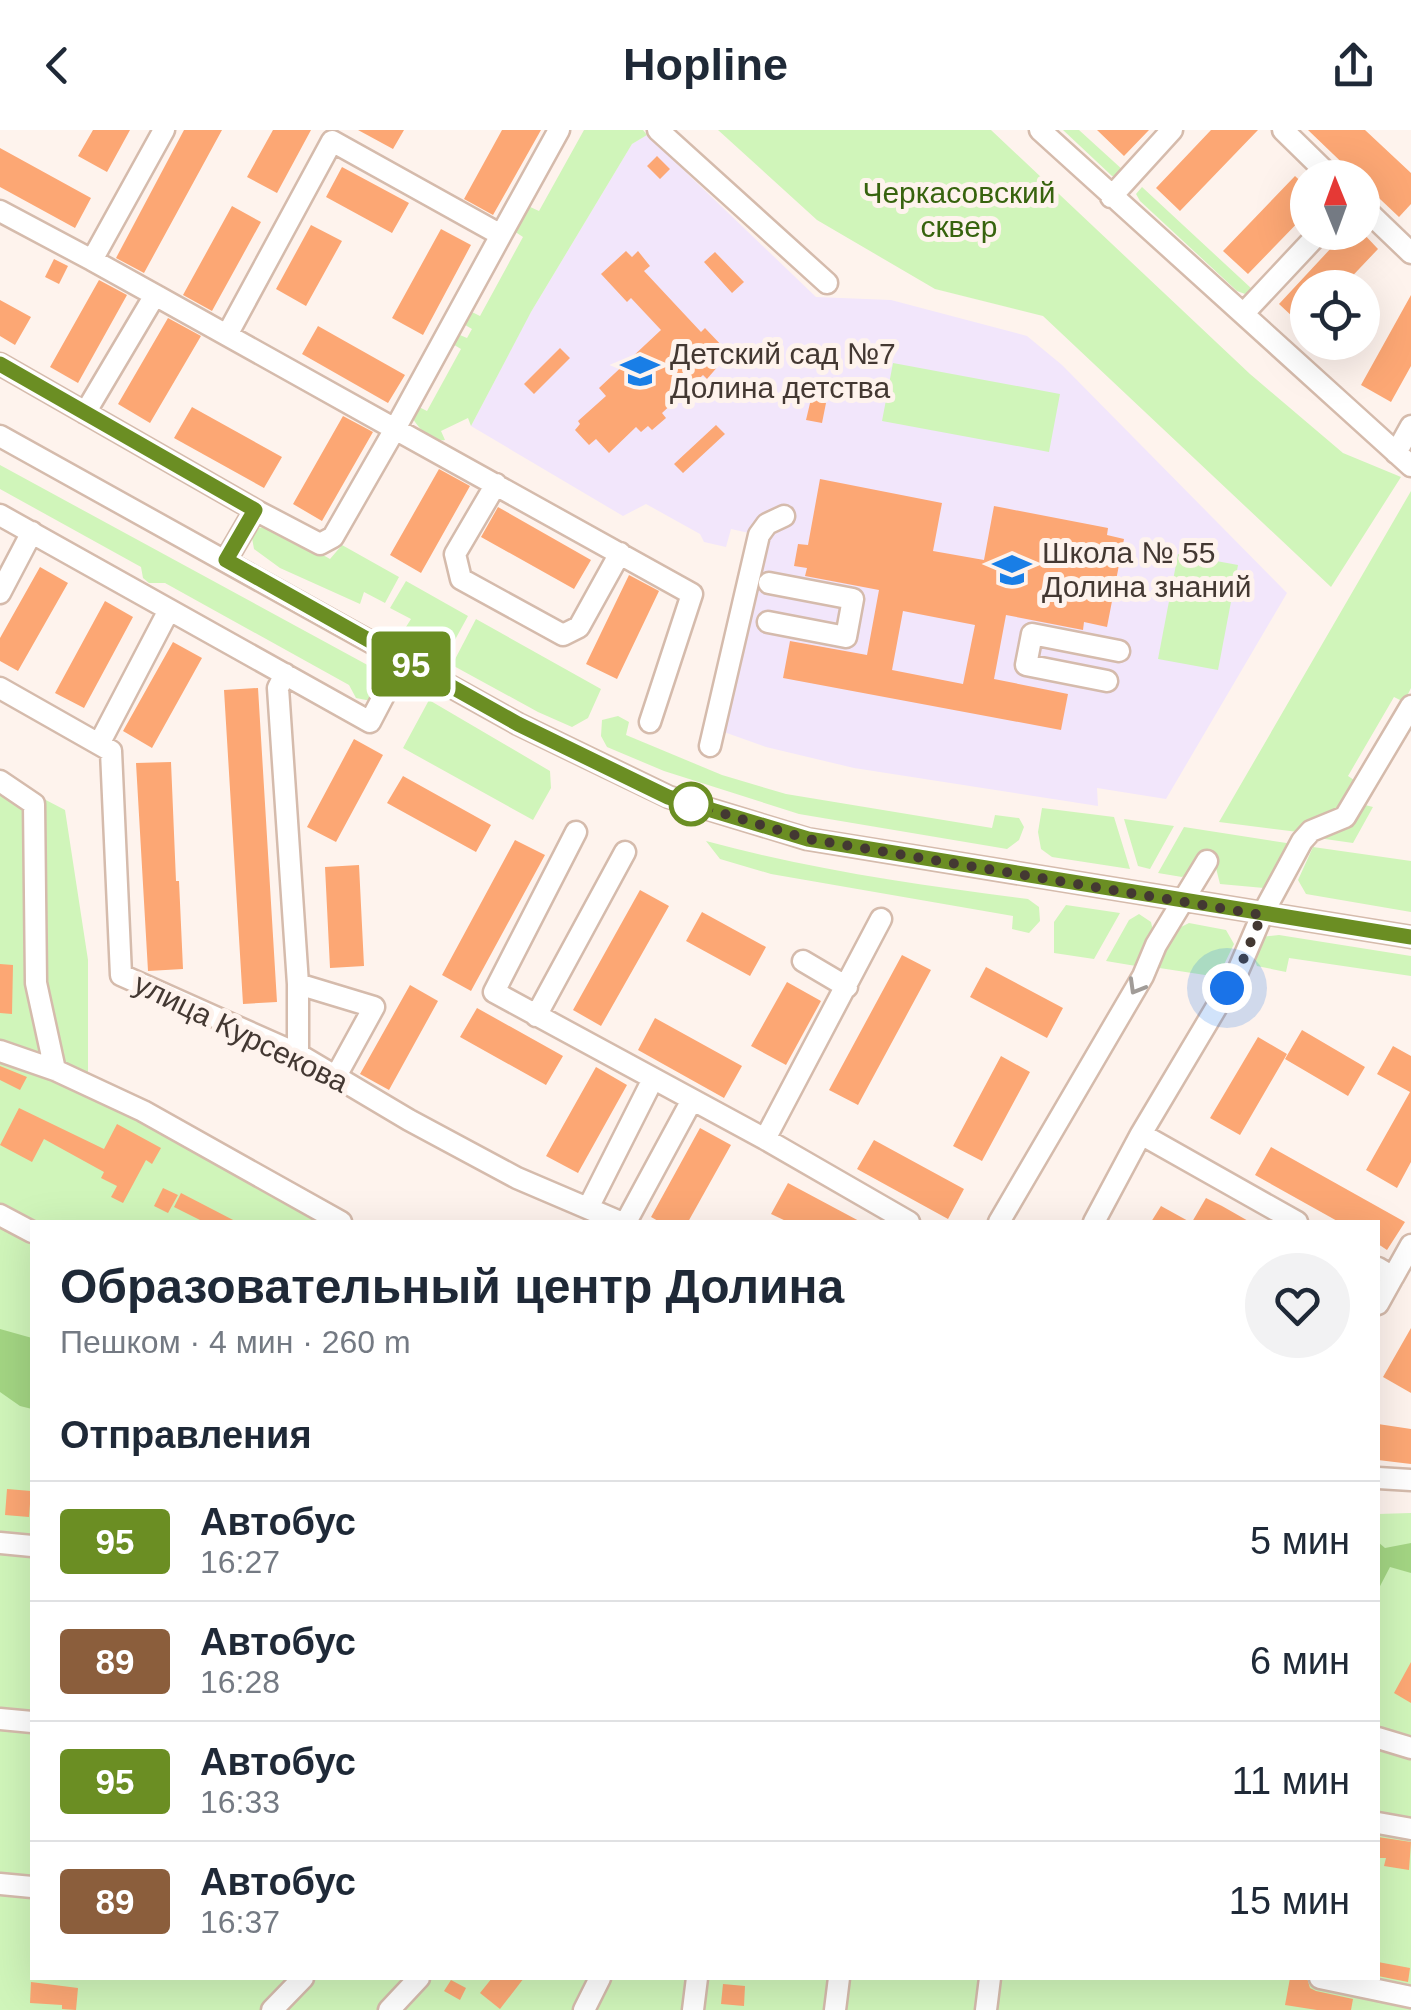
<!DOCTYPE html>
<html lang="ru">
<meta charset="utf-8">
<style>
:root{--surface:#fff;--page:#f2f2f3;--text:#1f2937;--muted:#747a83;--line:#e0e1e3}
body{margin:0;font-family:Helvetica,sans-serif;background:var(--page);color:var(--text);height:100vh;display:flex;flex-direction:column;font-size:38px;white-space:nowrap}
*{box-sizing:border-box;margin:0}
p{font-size:32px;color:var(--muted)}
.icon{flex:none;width:55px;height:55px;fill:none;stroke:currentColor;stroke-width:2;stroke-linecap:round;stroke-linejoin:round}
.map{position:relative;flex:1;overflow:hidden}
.panel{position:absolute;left:30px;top:1090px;width:1350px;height:760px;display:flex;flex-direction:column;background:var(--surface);border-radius:0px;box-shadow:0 10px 40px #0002}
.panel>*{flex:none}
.badge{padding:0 20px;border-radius:8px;font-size:35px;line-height:65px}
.needle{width:65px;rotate:359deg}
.controls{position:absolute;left:1290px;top:30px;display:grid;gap:20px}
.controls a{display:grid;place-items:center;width:90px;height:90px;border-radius:50%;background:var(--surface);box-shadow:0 10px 40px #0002;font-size:50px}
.you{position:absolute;width:50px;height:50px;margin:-25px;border:8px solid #fff;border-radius:50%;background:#1a73e8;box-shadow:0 0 0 15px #1a73e833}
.map>.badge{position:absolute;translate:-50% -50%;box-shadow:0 0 0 5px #fff}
h2{padding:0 30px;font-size:38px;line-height:90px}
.round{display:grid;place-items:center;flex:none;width:105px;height:105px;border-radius:52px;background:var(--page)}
.head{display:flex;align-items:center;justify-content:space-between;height:170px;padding:0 30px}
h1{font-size:48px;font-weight:800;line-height:75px}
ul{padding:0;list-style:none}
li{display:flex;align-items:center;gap:30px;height:120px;padding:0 30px;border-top:2px solid var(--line)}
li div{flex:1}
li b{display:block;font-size:38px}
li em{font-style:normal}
li .badge{min-width:110px;font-weight:700;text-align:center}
header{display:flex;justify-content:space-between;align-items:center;height:130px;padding:0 30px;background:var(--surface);font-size:45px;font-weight:800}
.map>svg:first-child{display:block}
</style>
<header><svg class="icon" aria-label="back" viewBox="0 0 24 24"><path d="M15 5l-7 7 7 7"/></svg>Hopline<svg class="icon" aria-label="share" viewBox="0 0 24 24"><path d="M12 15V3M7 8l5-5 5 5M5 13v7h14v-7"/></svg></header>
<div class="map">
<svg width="1411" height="1880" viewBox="0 0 1411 1880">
<rect width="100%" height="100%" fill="#fef3ed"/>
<path fill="#f2e6fb" d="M647,5L816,167L891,170L1027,206L1062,235L1287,463L1166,669L1097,658L1098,676L854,638L766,617L724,602L767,407L731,399L726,417L704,412L700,404L646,374L623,386L471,296L528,187L632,14Z"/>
<path fill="#d0f5ba" d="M584,0H643L647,5L632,14L531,182L471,296L468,288L441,301L445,310C431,312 420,300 413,289L417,276L427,281L461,219L451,213L455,203L467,208L472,199L460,192L470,181L480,186L523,107L514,101L528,76L539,81Z
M718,0H991L1250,244L1343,323L1401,347L1331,457L1043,186L935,159L817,90Z
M1063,0H1079L1124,41L1119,47L1112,46Z
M1142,57L1252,159L1245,164L1237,161L1140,71L1136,64Z
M893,233L1060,264L1049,322L882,291Z
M0,335L373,538L381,555L371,571L356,568L349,555L165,453H149L143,448L141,437L0,359Z
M1411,361V558L1404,572L1394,567L1348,646L1357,652L1339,683L1298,702L1219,692Z
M271,395L330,429L342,415L399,447L385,473L364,462L360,474L280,438L254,419L252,408L259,398Z
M1178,424L1238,435L1218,540L1158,529Z
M406,451L468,486L445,528L404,500L411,489L390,478Z
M476,489L601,559L588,588L572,597L538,582L452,535Z
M429,570L550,641L551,658L533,690L403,618Z
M618,586L629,592L626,605L722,645L786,664L992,698L995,685L1019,688L1024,697L1019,710L1007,719L799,684L664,641L607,617L601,606L602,590Z
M0,646L65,680L88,830V954L330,1092H32V1848H1378V1384L1411,1383V1880H0Z
M1361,674L1373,677L1353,713L1318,708L1319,705L1345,698Z
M1042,678L1114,687L1130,739L1052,727L1041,719L1038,702Z
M1124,689L1174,696L1150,739L1138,736Z
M1184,697L1293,714L1276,750L1264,758L1220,754L1213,726L1182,747L1158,743Z
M706,711C813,740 919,755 1028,769L1039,777L1040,791L1029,803L1012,799L1013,786L771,744L720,729Z
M1313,717L1411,731V782L1306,764L1298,750Z
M1066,775L1120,783L1094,829L1054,823V792Z
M1139,784L1151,792L1153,801L1136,836L1106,831L1129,790Z
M1189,793L1226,800L1234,814L1218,847L1153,837L1175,800Z
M1279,805L1411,826V846L1289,828L1286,842L1257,836L1252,824L1260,807Z"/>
<path fill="#a3d583" d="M0,1199L32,1208V1279L20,1276L0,1262Z
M1378,1412L1385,1418L1411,1413V1443L1390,1437L1378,1460Z"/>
<path fill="#fca774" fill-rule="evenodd" d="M93,0H130L107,42L78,26Z
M184,0H222L144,143L116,128Z
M273,0H311L277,63L247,47Z
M358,0H404L393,19Z
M502,0H541L493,85L464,69Z
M1097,0H1149L1124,26Z
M1211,0H1258L1180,81L1156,58Z
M1308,0H1365L1411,43V74L1399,87L1362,52V48H1358Z
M0,18L91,68L75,98L0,57Z
M657,26L670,39L660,49L647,36Z
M342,37L409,73L392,103L326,67Z
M1295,46L1308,58V82L1248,144L1223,121Z
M232,76L261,92L212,181L183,165Z
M311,95L342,111L306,176L276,159Z
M441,99L471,115L423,205L392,188Z
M1346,102H1362L1378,119L1341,158H1308V201L1279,174Z
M626,121L632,127L638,121L650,136L644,141L701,202L705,198L724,218L720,222L725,228L707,249L703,245L662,283L666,288L652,300L648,296L641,302L636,297L609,323L596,309L589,315L575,300L580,294L578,291L606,266L599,258L661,200L631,168L627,172L601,144Z
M715,122L744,152L732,163L704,132Z
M54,129L68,136L59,154L45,147Z
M99,150L127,165L78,253L50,237Z
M1411,165V236L1391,272L1361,255Z
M0,170L31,187L15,215L0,206Z
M168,188L201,206L150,293L118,274Z
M318,196L405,245L388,273L302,224Z
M560,218L570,228L534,264L524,254Z
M811,269L826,273L822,293L806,290Z
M192,277L282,327L264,358L174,308Z
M343,286L373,302L322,391L293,374Z
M716,295L725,304L683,343L674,334Z
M439,339L470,356L421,443L390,425Z
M820,349L942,373L933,421L984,430L994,376L1108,398L1107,405L1124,409L1107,497L1084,492L1083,500L1006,485L994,549L1068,564L1061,600L783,548L790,511L867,525L879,460L805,446L807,438L794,436L798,414L808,415ZM903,481L975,495L963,554L892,540Z
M498,377L591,430L574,459L481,407Z
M40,437L68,453L18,541L0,531V508Z
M629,445L659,461L617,549L586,534Z
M105,471L133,487L84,578L55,563Z
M173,512L202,528L152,618L123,601Z
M258,558L277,872L243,874L224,560Z
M354,609L383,625L336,712L307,697Z
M171,632L176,751H179L183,839L148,841L136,633Z
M403,646L491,695L476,722L387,673Z
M515,710L545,725L471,861L442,845Z
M359,735L364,836L330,838L325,737Z
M640,760L669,776L601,896L573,880Z
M702,782L766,817L750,846L686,811Z
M902,825L931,840L858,975L829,960Z
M0,834L13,835L12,884L0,883Z
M986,837L1063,878L1047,908L970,867Z
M787,852L821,871L786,935L751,916Z
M410,855L438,871L389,960L360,944Z
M477,878L563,926L546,955L460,907Z
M655,888L742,936L724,968L638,920Z
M1302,900L1365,937L1348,966L1285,929Z
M1258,907L1287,924L1240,1005L1210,988Z
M1393,916L1411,926V1032L1397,1058L1366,1040L1410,962L1377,944Z
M1001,926L1030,942L982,1031L953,1016Z
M0,936L27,947L20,960L0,950Z
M596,937L627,955L578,1043L546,1026Z
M19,978L104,1019L117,994L161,1018L152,1034L146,1030L123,1073L111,1067L117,1056L101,1048L104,1042L44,1009L32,1032L0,1015Z
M700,998L731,1015L688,1092H660L651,1087Z
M874,1010L964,1059L948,1089L857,1039Z
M1271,1017L1405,1092L1387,1120L1378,1114V1092H1339L1255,1045Z
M788,1053L861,1092H788L771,1084Z
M163,1058L178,1065L168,1083L154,1076Z
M181,1063L237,1092H204L174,1077Z
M1206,1068L1222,1076L1250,1092H1192Z
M1161,1076L1190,1092H1151Z
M1411,1198V1263L1383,1247Z
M1378,1294L1411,1299V1334L1378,1330Z
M7,1359L31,1361L29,1387L5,1385Z
M1411,1532V1573L1394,1563Z
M1378,1707L1411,1712L1409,1740L1384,1736L1386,1728H1378Z
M1378,1832L1410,1838L1408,1852L1378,1846Z
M492,1848H524L500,1879L480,1863Z
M1290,1848H1307L1310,1858L1316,1861L1353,1869L1351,1880H1317L1285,1875Z
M451,1850L466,1858L460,1870L444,1861Z
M31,1852L78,1858L76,1880L62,1879V1875L30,1873Z
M723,1854L745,1856L744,1876L721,1874Z"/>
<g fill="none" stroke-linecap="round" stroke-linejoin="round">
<g stroke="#d5bbac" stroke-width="25">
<path id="minor" d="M658,0L827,153
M1040,0L1411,336
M1283,0L1332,48
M1111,67L1172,0
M1362,76L1411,123
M0,81L92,130L164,0
M501,105L559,0
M92,130L155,165
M1244,183L1320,102
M227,205L332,11L501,105L395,299L692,464L650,592
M0,234L255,380L226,430
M85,283L155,165L395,299L333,407L320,414L255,380
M0,306L518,594L669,667L807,709L1411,807
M1396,323L1411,296
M496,354L455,424L461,449L563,505L579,497L620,423
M0,385L370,592L403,529
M0,463L32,402
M768,492L846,507L853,469L769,453
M285,544L278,558L298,854V924
M1107,551L1026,535L1032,504L1119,521
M0,558L111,621L121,845L298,924L409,990L517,1048L620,1092
M99,614L169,480
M710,616L759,405L767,394L784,386
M0,651L34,674L36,853L55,940
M576,702L494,862L765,1009L909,1092
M803,831L847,857
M298,854L374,877L335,948
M536,886L625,722
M0,921L55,940L143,981L341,1092
M1141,1004L1297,1092
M765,1009L881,789
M588,1078L653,949
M0,1085L32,1102
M626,1092L692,970
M999,1092L1143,846L1156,815L1207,731
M1094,1092L1141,1004L1238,841L1262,785L1302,711L1311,701L1345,687L1411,576
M1378,1138L1393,1147L1378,1174
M1393,1147L1411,1115
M1378,1348L1411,1350
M0,1413L32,1416
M0,1589L32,1592
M1378,1608L1411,1618
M1378,1693L1411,1699
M0,1754L32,1757
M1320,1848L1411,1867
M272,1880L303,1848
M389,1880L419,1848
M584,1880L600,1848
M693,1880L697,1848
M835,1880L839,1848
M986,1880L990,1848"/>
</g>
<use href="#minor" stroke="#fff" stroke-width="20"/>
</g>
<defs><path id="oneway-chevron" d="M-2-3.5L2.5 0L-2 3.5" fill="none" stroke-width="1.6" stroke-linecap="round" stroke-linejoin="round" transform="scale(2.5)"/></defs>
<use stroke="#a19c98" href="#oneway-chevron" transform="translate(1136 857) rotate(120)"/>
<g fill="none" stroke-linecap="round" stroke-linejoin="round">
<g stroke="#fff" stroke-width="22">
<path id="line" d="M0,234L255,380L226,430L518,594L668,667L808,709L1411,807"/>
</g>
<use href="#line" stroke="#6b8e23" stroke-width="15"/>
<path stroke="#433832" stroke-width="10" stroke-dasharray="0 18" d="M691,674L808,709L1262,785L1238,842L1227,858"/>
</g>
<defs>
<g id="school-bare" transform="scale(3)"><path d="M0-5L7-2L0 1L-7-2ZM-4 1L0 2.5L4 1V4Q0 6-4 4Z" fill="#197ee6" stroke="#fef3ed" stroke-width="2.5" paint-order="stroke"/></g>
</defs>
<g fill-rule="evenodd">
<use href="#school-bare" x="640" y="241"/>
<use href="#school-bare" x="1012" y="440"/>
</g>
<circle fill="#fff" stroke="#6b8e23" stroke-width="5" cx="691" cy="674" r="20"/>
<g text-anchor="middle" stroke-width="10" stroke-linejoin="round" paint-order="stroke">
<g font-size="30" fill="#37630e" stroke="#fef3ed">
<text x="959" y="73">Черкасовский<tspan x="959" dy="34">сквер</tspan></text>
</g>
<g font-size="30" fill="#433832" stroke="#fef3ed" text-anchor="start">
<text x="670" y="234">Детский сад №7<tspan x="670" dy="34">Долина детства</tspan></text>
<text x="1042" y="433">Школа № 55<tspan x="1042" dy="34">Долина знаний</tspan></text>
</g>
<g font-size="30" fill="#433832" stroke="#fef3ed">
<text transform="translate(241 903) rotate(26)" y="10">улица Курсекова</text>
</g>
</g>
</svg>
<div class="controls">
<a><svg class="needle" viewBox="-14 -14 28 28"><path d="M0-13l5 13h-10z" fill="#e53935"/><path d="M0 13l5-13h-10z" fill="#747a83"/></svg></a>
<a><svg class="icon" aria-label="locate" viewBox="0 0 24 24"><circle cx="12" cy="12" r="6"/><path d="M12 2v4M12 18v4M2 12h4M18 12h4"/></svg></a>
</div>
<div class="you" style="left:1227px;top:858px"></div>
<b class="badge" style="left:411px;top:534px;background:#6b8e23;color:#fff">95</b>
<section class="panel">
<div class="head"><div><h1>Образовательный центр Долина</h1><p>Пешком · 4 мин · 260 m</p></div><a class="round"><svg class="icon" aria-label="heart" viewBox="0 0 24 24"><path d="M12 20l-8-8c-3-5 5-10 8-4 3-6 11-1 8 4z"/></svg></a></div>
<h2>Отправления</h2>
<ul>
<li><span class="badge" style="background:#6b8e23;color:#fff">95</span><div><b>Автобус</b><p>16:27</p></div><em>5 мин</em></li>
<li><span class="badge" style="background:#8b5e3c;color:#fff">89</span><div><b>Автобус</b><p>16:28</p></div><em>6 мин</em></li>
<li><span class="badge" style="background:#6b8e23;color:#fff">95</span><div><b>Автобус</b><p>16:33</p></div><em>11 мин</em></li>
<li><span class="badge" style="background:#8b5e3c;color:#fff">89</span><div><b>Автобус</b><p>16:37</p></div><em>15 мин</em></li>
</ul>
</section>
</div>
